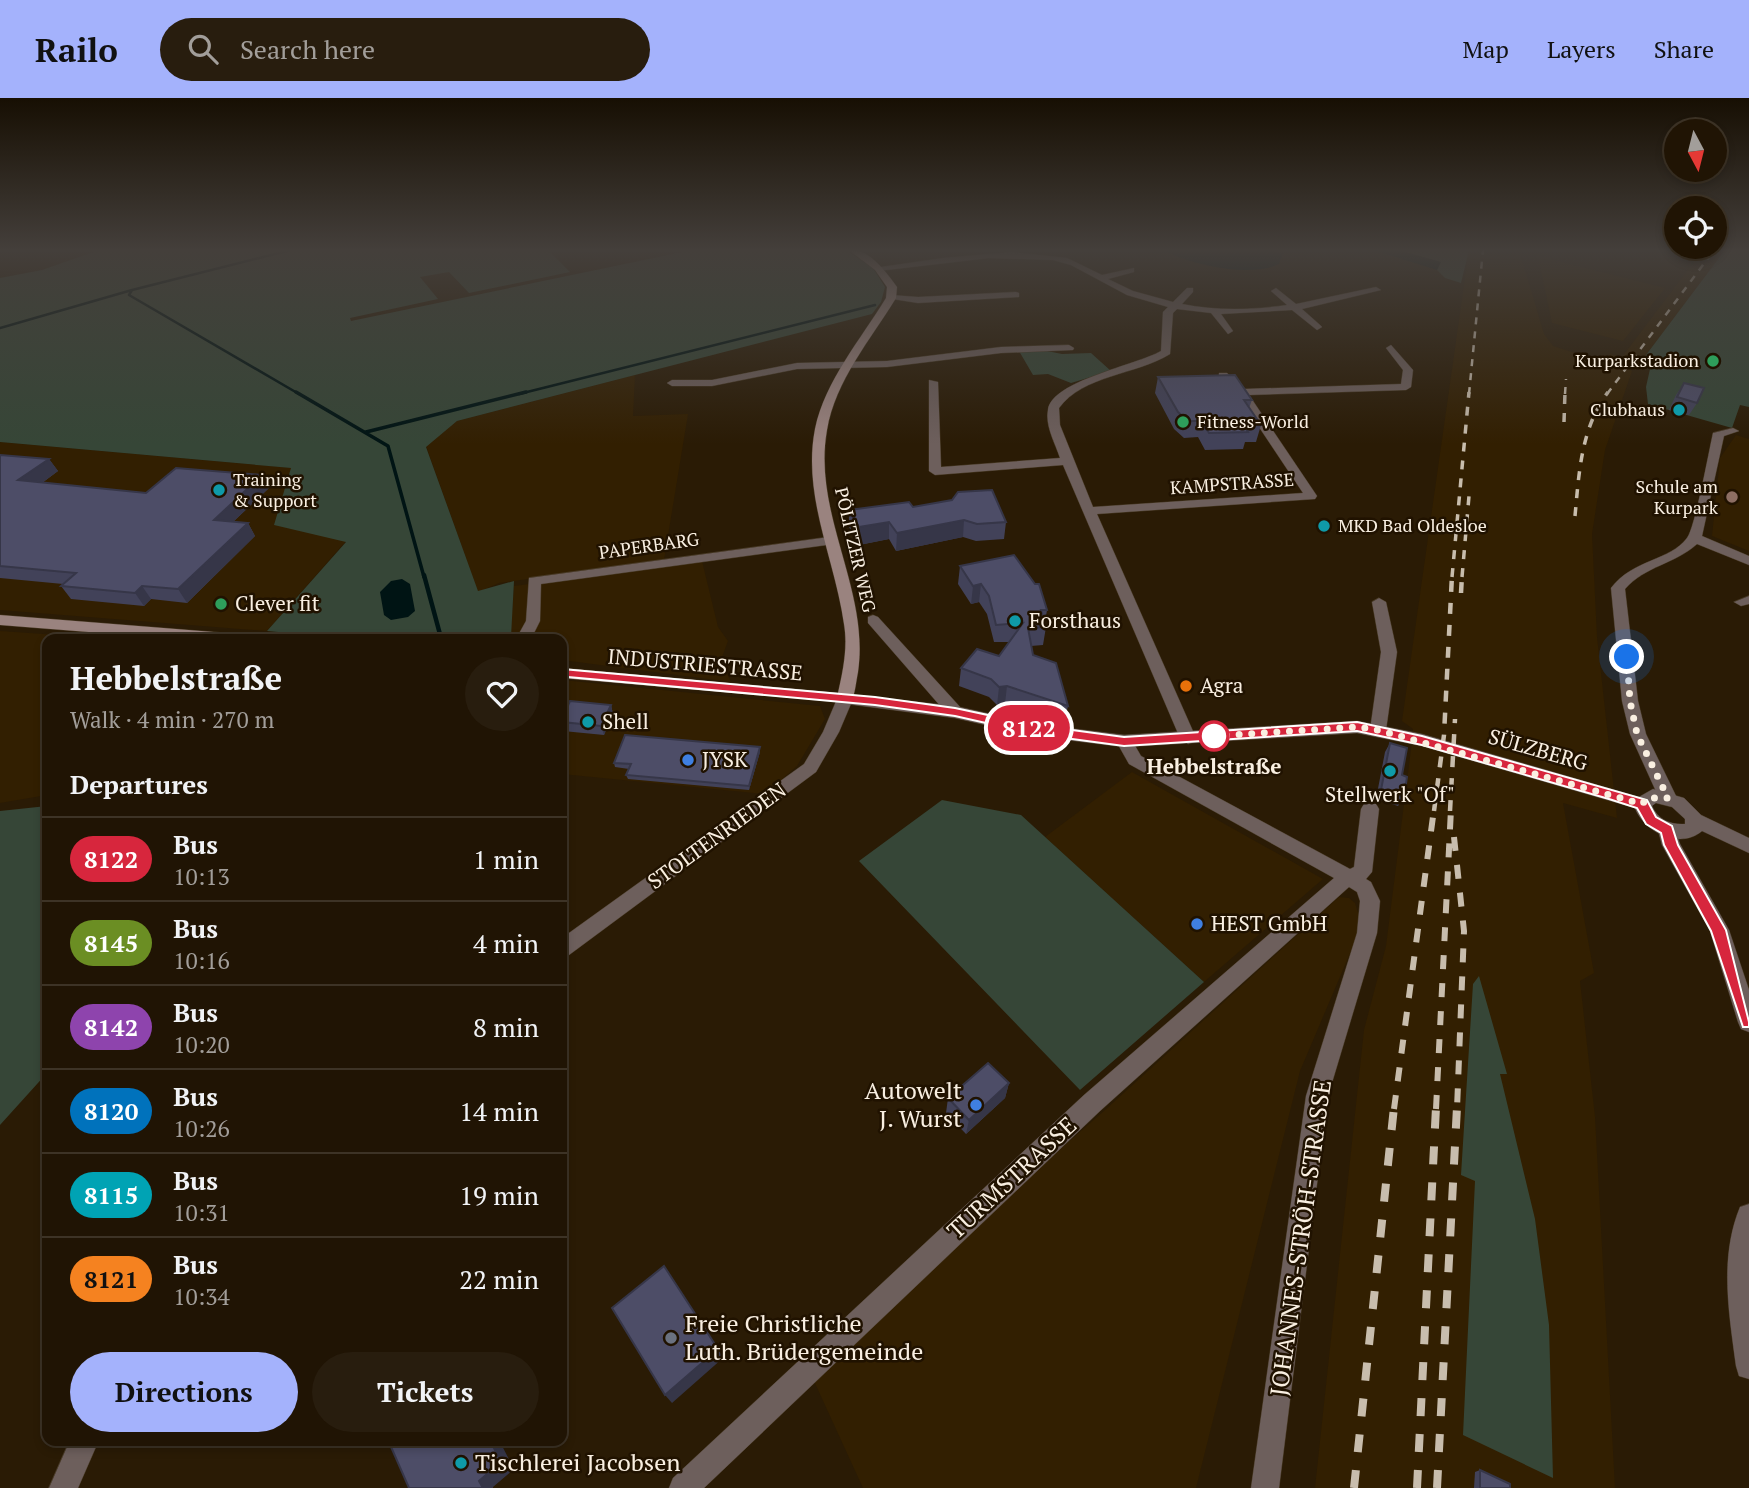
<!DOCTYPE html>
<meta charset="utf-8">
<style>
:root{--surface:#201404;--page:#281d0e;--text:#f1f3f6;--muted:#a29e9a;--line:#3d3326;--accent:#a4b2fc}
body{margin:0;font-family:"PT Serif",serif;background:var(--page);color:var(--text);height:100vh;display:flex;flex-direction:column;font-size:26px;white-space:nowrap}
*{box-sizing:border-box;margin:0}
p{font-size:23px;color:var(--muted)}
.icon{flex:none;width:38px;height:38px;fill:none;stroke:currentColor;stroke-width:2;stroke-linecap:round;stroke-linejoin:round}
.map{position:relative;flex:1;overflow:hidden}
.drawer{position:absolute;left:42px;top:536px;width:525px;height:812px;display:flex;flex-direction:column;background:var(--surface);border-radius:14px;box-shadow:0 4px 10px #0003,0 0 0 2px var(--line)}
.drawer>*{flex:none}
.badge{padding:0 14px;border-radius:23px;font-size:24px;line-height:46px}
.needle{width:46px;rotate:173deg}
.buttons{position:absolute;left:1664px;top:21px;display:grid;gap:14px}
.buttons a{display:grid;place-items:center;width:63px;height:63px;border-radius:50%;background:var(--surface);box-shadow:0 4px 10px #0003,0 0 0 2px var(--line);font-size:35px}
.you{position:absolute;width:35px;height:35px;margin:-18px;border:5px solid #fff;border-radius:50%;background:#1a73e8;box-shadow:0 0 0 10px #1a73e833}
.map>.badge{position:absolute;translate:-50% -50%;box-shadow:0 0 0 4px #fff}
h2{padding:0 28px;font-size:26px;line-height:63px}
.round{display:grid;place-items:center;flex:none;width:74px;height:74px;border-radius:37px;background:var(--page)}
.overview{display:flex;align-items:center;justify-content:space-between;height:119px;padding:0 28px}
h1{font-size:33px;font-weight:700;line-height:52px}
.button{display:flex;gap:14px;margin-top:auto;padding:14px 28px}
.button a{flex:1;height:80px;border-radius:42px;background:var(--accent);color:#111;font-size:28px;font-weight:700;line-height:80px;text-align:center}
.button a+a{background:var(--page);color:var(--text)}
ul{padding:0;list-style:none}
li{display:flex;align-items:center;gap:21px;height:84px;padding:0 28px;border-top:2px solid var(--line)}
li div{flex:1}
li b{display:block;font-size:26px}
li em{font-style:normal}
li .badge{min-width:77px;font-weight:700;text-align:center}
header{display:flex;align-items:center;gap:42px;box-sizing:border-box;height:98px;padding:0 35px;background:var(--accent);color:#111}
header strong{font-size:33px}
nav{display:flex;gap:38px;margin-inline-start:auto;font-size:24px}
.search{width:490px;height:63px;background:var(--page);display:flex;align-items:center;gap:18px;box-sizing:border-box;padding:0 24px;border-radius:38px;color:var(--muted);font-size:26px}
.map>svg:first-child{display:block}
</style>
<header>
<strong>Railo</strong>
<div class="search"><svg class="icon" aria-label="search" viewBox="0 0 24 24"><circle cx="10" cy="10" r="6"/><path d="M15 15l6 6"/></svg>Search here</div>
<nav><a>Map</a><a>Layers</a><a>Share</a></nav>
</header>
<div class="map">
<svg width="1749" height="1390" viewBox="0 0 1749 1390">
<rect width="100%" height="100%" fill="#2a1b05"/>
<path fill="#321f01" d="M1469,152H1519L1544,236L1553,248L1603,264L1610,256L1622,259L1703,152H1725L1640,265L1635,264L1629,271L1632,273L1605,352L1592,436L1597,539L1617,720L1563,705L1594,875L1580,883L1595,1019L1615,1390H1315L1364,932L1386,848L1411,651L1413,631L1402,623Z
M1538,158L1665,190L1623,243L1552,225Z
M635,277L633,318L688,316L664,462L499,485L478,494L426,348L457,323Z
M1736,337L1749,341V453L1712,438L1720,360Z
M0,344L292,370L346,443L267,533L0,512Z
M702,463L718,529L728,543L721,562L731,584L562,562V541H510L514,488Z
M0,533L115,541H47V697L0,705Z
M562,582L820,608L825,621L797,668L765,696L562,676Z
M1132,674L1323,781L1204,884L1045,739Z
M1339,799L1349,800L1355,805L1362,827L1300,973L1196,1390H863L808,1270L1104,1013Z"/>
<path fill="#364637" d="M99,152H560L550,154L570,174L469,195L449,174L420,179L438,201L350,220L351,223L692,152H846L873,170L885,189L881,204L872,216L457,323L426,349L478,493L514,483L511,539L356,541L267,533L346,444L274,427L291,370L0,344V180L42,172Z
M1398,152H1469L1461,185L1445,180L1437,172L1440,164Z
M1725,152H1749V309L1740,307L1732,330L1648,306L1646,289L1650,271L1640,265Z
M1037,251L1062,256L1091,255L1111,273L1071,285L1048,276L1033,277L1019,253Z
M942,702L1021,717L1204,884L1080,992L859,763Z
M47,708V975L0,1027V713Z
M1479,878L1507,976H1500L1535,1121L1549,1227L1553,1380L1463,1337L1475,1083L1461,1077L1473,886Z"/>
<path fill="#001414" d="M1163,152H1269L1283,155L1279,166C1250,180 1191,167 1163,152Z
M1373,152H1398L1441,164L1437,172Z
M402,481L410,486L415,513L408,519L391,522L384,517L380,494L391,483Z"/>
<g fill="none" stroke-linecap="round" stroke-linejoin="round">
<path stroke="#001414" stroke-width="2.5" d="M291,152L132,192L129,197L299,296
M0,230L132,192
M519,296L875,207"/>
<path stroke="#001414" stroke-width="3.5" d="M296,294L388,348L424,479
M366,334L526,294"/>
<path stroke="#001414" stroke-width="4.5" d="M424,477L441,540"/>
<g stroke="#473924" stroke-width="1">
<path id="minor" d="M1012,154L1067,160L1102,177L1134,170V174L1108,181L1133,193L1173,204L1187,190H1193V194L1182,206C1216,213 1252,212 1287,207L1271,193L1276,190L1296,206L1376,189L1381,192L1302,211L1320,227L1322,229L1317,232L1292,212L1221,216L1233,233L1228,236L1211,215L1177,211L1173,215L1170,256C1136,277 1083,277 1059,310L1060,327L1093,409L1303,395L1233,290L1219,279V275H1227L1244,291L1401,286L1403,272L1386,250L1391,247L1413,272L1411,289L1406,292L1249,297L1317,398L1315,401L1097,416L1196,640L1194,644L1188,646L1180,640L1063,367L935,377L929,373V282L938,284L941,369L1060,360C1055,345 1045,328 1048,312C1051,283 1137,267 1161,253L1163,214L1168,209L1127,197L1071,167L1053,162L989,160L878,173L874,170L943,160Z
M1016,194L1019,195V199L918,205L886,200L891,197L918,199Z
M1069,247L1074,250L1073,252L1001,255L887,269L797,271L712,288H672L667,285L672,282H712L797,265L887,263L1001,249Z
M1733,330L1739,333L1724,338L1702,438L1749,458V467L1697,446C1675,466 1645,468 1625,491L1638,603L1646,636L1677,700L1668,707L1659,700L1630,636L1622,603L1611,490C1633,461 1670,463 1687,440C1695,430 1709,353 1713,335Z
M829,439L834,440V446L541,486L540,523L531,541H516L526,523L529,480Z
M1749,498V506L1741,508L1734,504Z
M1379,500L1386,504L1397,554L1386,632L1378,638L1370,632L1381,554L1372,504Z
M873,517L878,519L961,610L963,614L961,618H949L868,525V519Z
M845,596L853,601L839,634L816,674L569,857L562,859V840L804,666L823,634L837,601Z
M1124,637L1130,639L1141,658L1350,771L1354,769L1361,711L1364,706H1376L1379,711L1372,774L1366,781L1371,784L1380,803L1377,835L1328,998L1279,1390H1251L1306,998L1357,835L1360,803L1357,794L1349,789L1100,1013L704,1390H669L673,1380L1084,997L1334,780L1129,666L1116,643Z
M1667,725L1673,727L1680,746L1729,832L1749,892V934L1741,931L1738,924L1710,833L1662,747L1658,732L1661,727Z
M1749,1106V1281L1739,1278L1736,1268C1729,1215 1719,1160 1740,1109Z
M70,1342H99L78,1390H49Z"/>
</g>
<g stroke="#473924" stroke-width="1">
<path id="tertiary" d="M845,596L955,608L1035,626L1124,637L1357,623L1422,636L1639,699L1653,691L1684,700L1701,717L1749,740V755L1702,733C1680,752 1644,734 1635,710L1422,648L1357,635L1124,649L1035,638L955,620L839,605L837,601L839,597ZM1656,705L1672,709L1685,721V726C1671,727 1658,722 1652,708Z"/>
</g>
<g stroke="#473924" stroke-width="1">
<path id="secondary" d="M849,152C869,150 886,174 897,189L896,200C871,241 835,283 827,332C812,416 870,491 858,574C856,584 855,596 851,605L562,580V570L838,595C843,573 848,549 844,526C835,461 802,398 815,331C825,283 861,241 886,200L887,189L875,172Z
M0,517L239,536L246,541H177L0,527Z"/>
</g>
<use href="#minor" fill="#6d5f5c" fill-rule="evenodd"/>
<use href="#tertiary" fill="#6d5f5c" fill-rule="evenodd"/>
<use href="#secondary" fill="#9a837f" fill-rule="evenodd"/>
<path stroke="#c8bdad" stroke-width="2.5" stroke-dasharray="7 7" stroke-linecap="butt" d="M1469,296L1483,152
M1565,296L1566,281
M1607,296L1714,152"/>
<path stroke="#c8bdad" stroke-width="3.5" stroke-dasharray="9 9" stroke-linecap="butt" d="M1564,324L1565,294
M1575,418C1579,375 1581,330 1608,294
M1452,479L1469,294
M1462,479L1469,398"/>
<path stroke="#c8bdad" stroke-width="4.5" stroke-dasharray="11 11" stroke-linecap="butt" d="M1461,495L1462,477
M1434,713L1444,637L1452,477
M1450,713L1455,621"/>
<path stroke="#c8bdad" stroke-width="6" stroke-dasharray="14 14" stroke-linecap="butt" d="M1454,739L1464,833L1457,1011
M1394,1011L1434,711
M1436,1011L1451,711"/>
<path stroke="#c8bdad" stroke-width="8" stroke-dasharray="18 18" stroke-linecap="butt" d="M1354,1390L1394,1009
M1417,1390L1436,1009
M1437,1390L1457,1009"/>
</g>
<path fill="#424259" d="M1158,279L1252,302L1249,310L1261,327L1256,344H1245L1243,351L1205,352L1198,339L1184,340L1174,331L1155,295Z
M1684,285L1697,305L1689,317L1669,312L1676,297Z
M0,357L49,361L58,373L42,385L146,395L269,390L233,424L248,425L255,438L187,505L151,501L144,508L71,501L61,488L63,486L0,480Z
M913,409L1006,424L1004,441L976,443L963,439L896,453L889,441L859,447L849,429V412Z
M960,468L1047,512L1045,525L1046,529L1043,547L1031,548L1033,557L1068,608L1064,626L1005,606L997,607L989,599L959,588L961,570L999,558L1010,544H994L987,516L979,504L971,506L958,486Z
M611,607L613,616L604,637L563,633L562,628V621Z
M1390,645L1402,677L1404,699L1398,708L1376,701L1385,654Z
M760,654L749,692L628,681L626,677L629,671L615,669L614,665Z
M1009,985L1005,1000L966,1036L946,1015L948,1000Z
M1480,1372L1510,1390H1474L1475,1374Z"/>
<path fill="#363648" d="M49,361L58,373L28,395L18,382Z
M262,377L269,390L221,435L214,422Z
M964,422L963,439L896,453L897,435Z
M889,424V441L859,447V429Z
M248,425L255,438L187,505L178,491Z
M981,486L979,504L971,506L973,488Z
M142,488L151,501L144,508L135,495Z
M1007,588L1005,606L997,607L999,589Z
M611,607L613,616L604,637L601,628Z
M760,649V654L749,692V688Z
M1009,985L1005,1000L966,1036L969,1022Z
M718,1251L723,1260L672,1305L665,1297Z
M490,1342H499L514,1371L493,1389V1390H483L479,1383Z"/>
<path fill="#4d4d67" stroke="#363648" stroke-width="2" d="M1235,277L1252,302H1244L1261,327L1244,328L1248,334L1209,335L1202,323H1188L1178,314L1158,279Z
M1684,285L1704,290L1697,305L1677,299Z
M0,357L49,361L18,382L146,395L176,370L262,377L214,422L248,425L178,491L142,488L135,495L61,488L76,475L0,468Z
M992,392L1006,424L977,426L964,422L897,435L889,424L859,429L849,412L909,404L913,409L952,402L958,394Z
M1014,457L1035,486H1039L1047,512H1041L1046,529L1028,530L1033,557L1056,565L1068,608L1007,588L999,589L991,581L961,570L977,551L999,558L1023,525L996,527L989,498L981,486L973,488L960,468Z
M570,603L611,607L601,628L562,624V621Z
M625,637L760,649L749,688L626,677L631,666L614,665Z
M1390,645L1407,650L1402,677L1407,679L1404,699L1381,692Z
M988,965L1009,985L969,1022L948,1000Z
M664,1168L718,1251L665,1297L612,1210Z
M388,1342H490L501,1364L479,1383L483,1390H409Z
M1480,1372L1510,1386V1390H1480Z"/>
<linearGradient id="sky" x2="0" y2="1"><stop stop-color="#170f03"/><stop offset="0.44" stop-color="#443f3b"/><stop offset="1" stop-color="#443f3b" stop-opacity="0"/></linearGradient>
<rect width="1749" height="346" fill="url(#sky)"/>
<path fill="#d7263d" stroke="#fff" stroke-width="2" d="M562,571L875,599L955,610L1035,627L1124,639L1357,624L1422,638L1647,702L1656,719L1672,728L1678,747L1726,832L1749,924V929H1743L1711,833L1664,747L1661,735L1646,726L1637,710L1609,701L1422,647L1357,633L1124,648L1035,636L955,618L875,607L557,578L556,575Z"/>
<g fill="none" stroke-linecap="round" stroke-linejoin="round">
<path stroke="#f9efe1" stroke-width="7" stroke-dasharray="0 12.6" d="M1214,638L1357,629L1378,632L1642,706L1648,700H1668L1637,636L1630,603L1627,559"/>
</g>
<g fill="#2e9e5b" stroke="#201200" stroke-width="2.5">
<circle cx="1713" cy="263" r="7"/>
<circle cx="1183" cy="324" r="7"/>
<circle cx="221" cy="506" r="7"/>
</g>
<g fill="#0f9aa8" stroke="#201200" stroke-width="2.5">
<circle cx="1679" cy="312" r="7"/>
<circle cx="219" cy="392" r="7"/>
<circle cx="1324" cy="428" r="7"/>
<circle cx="1015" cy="523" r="7"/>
<circle cx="588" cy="624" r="7"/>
<circle cx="1390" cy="673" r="7"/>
<circle cx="461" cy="1365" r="7"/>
</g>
<circle fill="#8d6e63" stroke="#201200" stroke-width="2.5" cx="1732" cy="399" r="7"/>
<circle fill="#e8710a" stroke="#201200" stroke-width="2.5" cx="1186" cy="588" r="7"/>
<circle fill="#fff" stroke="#d7263d" stroke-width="3.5" cx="1214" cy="638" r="14"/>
<g fill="#3f7fe0" stroke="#201200" stroke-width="2.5">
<circle cx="688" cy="662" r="7"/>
<circle cx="1197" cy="826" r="7"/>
<circle cx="976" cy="1007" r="7"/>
</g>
<circle fill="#6b7280" stroke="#201200" stroke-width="2.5" cx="671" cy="1240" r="7"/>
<g text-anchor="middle" stroke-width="5" stroke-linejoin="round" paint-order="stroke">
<g font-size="18" fill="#f9efe1" stroke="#201200" text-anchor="end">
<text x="1699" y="269">Kurparkstadion</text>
<text x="1665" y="318">Clubhaus</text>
<text x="1197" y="330" text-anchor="start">Fitness-World</text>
<text x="233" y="388" text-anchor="start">Training<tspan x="233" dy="21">&amp; Support</tspan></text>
<text x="1718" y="395">Schule am<tspan x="1718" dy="21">Kurpark</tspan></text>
<text x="1338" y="434" text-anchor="start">MKD Bad Oldesloe</text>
</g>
<g font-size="18" fill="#f9efe1" stroke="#201200">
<text transform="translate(1232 386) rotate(-4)" y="6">KAMPSTRASSE</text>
<text transform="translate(649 448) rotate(-8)" y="6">PAPERBARG</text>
<text transform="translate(855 452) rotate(77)" y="6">PÖLITZER WEG</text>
</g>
<g font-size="21" fill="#f9efe1" stroke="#201200" text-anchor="start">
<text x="235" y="513">Clever fit</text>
<text x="1029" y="530">Forsthaus</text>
<text x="1200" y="595">Agra</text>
<text x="602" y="631">Shell</text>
<text x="702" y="669">JYSK</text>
<text x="1390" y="704" text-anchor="middle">Stellwerk "Of"</text>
<text x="1211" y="833">HEST GmbH</text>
</g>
<g font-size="21" fill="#f9efe1" stroke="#201200">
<text transform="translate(705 567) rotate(5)" y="7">INDUSTRIESTRASSE</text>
<text transform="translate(1538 652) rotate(16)" y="7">SÜLZBERG</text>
<text transform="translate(717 738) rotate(-36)" y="7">STOLTENRIEDEN</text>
</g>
<g font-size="21" font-weight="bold" fill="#f9efe1" stroke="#201200">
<text x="1214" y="676">Hebbelstraße</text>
</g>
<g font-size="24" fill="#f9efe1" stroke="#201200" text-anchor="start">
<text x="962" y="1001" text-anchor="end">Autowelt<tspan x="962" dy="28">J. Wurst</tspan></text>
<text x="685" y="1234">Freie Christliche<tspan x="685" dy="28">Luth. Brüdergemeinde</tspan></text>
<text x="475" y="1373">Tischlerei Jacobsen</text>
</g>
<g font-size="24" fill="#f9efe1" stroke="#201200">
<text transform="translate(1012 1080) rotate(-43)" y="8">TURMSTRASSE</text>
<text transform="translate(1301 1140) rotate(-82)" y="8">JOHANNES-STRÖH-STRASSE</text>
</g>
</g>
</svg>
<div class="buttons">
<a><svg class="needle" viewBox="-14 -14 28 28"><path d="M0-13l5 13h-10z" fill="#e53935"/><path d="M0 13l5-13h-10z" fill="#a29e9a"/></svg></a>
<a><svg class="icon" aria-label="locate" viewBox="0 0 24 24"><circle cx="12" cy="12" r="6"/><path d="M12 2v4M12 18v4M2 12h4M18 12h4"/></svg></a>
</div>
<div class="you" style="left:1627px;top:559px"></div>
<b class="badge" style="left:1029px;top:630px;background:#d7263d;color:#fff">8122</b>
<section class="drawer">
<div class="overview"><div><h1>Hebbelstraße</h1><p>Walk · 4 min · 270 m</p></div><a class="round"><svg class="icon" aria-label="heart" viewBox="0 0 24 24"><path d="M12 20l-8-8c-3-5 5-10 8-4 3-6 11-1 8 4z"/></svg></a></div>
<h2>Departures</h2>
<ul>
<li><span class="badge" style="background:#d7263d;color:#fff">8122</span><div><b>Bus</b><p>10:13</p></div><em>1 min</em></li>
<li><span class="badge" style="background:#6b8e23;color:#fff">8145</span><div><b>Bus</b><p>10:16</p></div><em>4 min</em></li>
<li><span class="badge" style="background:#8e44ad;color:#fff">8142</span><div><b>Bus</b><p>10:20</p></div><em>8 min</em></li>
<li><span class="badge" style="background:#0072bc;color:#fff">8120</span><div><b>Bus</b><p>10:26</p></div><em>14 min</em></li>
<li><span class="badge" style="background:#00a3b4;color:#fff">8115</span><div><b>Bus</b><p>10:31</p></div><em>19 min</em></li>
<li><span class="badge" style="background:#f58220;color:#111">8121</span><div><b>Bus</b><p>10:34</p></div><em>22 min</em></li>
</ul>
<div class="button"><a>Directions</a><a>Tickets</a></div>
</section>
</div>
